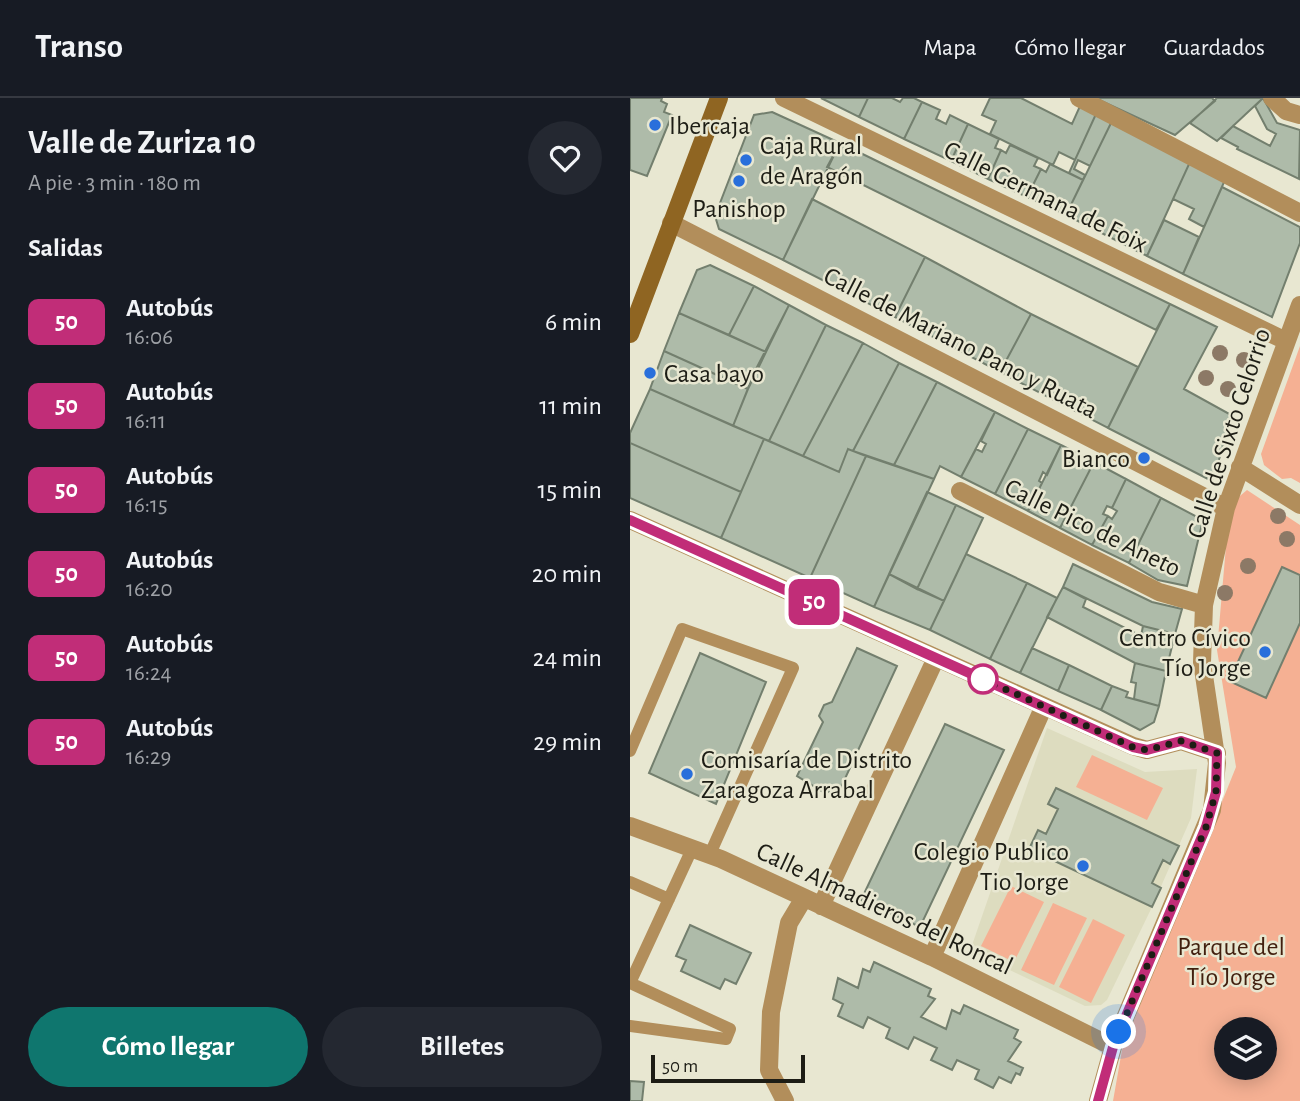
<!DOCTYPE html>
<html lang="es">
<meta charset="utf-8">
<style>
:root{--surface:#171b24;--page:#242831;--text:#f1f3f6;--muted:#9ea1a6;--line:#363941;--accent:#0f766e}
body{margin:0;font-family:"Alegreya Sans",sans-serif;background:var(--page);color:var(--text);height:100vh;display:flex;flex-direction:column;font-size:26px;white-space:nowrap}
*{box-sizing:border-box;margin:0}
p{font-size:23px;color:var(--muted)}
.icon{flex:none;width:38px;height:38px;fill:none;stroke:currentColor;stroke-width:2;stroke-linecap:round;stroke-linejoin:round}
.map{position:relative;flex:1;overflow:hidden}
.details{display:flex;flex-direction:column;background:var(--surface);width:630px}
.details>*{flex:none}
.badge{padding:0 14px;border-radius:10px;font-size:24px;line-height:46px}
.controls{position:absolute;left:584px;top:919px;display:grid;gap:14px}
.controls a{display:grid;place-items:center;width:63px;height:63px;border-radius:50%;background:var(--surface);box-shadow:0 4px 18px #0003;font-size:35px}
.scale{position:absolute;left:21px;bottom:18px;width:154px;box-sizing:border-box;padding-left:7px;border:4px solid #1d1d15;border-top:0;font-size:19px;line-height:24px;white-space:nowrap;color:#1d1d15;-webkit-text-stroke:5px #e8e7d1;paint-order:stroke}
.you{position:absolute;width:35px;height:35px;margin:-18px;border:5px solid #fff;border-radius:50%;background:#1a73e8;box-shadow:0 0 0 10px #1a73e833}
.map>.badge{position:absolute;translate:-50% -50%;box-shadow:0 0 0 4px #fff}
h2{padding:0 28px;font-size:26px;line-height:63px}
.round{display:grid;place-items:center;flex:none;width:74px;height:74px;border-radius:37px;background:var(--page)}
.head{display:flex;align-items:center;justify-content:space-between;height:119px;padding:0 28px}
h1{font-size:33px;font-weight:700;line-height:52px}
.button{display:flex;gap:14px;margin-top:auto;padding:14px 28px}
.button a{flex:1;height:80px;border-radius:42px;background:var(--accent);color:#fff;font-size:28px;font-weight:700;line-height:80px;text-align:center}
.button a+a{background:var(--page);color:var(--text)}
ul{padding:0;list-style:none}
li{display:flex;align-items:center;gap:21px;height:84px;padding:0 28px}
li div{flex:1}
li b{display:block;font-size:26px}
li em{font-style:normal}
li .badge{min-width:77px;font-weight:700;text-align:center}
header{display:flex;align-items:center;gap:42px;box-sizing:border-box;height:98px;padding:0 35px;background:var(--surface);border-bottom:2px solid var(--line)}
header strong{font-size:33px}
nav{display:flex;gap:38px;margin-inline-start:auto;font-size:24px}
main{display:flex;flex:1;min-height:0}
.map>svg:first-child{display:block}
</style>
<header>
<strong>Transo</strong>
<nav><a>Mapa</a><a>Cómo llegar</a><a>Guardados</a></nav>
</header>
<main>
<section class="details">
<div class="head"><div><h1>Valle de Zuriza 10</h1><p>A pie · 3 min · 180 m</p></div><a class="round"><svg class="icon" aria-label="heart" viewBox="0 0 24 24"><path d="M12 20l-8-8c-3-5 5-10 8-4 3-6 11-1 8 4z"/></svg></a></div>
<h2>Salidas</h2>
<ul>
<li><span class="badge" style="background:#c12d78;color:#fff">50</span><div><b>Autobús</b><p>16:06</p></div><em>6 min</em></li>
<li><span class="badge" style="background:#c12d78;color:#fff">50</span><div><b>Autobús</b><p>16:11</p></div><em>11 min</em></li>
<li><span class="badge" style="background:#c12d78;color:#fff">50</span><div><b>Autobús</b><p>16:15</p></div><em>15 min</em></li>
<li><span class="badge" style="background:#c12d78;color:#fff">50</span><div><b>Autobús</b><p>16:20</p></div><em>20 min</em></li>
<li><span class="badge" style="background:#c12d78;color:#fff">50</span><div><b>Autobús</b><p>16:24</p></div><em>24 min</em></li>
<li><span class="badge" style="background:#c12d78;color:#fff">50</span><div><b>Autobús</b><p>16:29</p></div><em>29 min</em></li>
</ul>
<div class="button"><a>Cómo llegar</a><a>Billetes</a></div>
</section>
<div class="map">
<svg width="670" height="1003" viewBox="0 0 670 1003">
<rect width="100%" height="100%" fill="#e8e7d1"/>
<path fill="#dddcbf" d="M417,630L515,674L567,671L561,720L522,809L477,902L471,907L455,908L340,853Z"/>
<path fill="#f5b093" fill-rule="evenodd" d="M670,248V385L661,380L652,381L634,367L631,356Z
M617,392L670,427V1003H483L492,952L606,669L587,552L598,425L604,403ZM597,931H635V970H597Z
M462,657L533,690L517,722L446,689Z
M381,788L414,804L384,864L351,848Z
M423,805L457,820L424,887L391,872Z
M463,821L495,837L461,905L429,889Z"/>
<path fill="#aebba9" stroke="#737f6e" stroke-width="2" d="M0,0H32L31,3L37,6L34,14L42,17L17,78L0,72Z
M191,0H238L229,19Z
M238,0H262L270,4L273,0H284L292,4L274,41L229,19Z
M360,0H391L442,26L450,8L466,16L445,62L429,54L423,67L360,36L366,23L352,17Z
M465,0H582L585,3L545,37Z
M587,0H633L587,43L560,25Z
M633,0L647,25L670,32L669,81L607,51L608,49L591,40L603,28L640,48L646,36L637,31L625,8Z
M292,4L310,12L306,21L316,26L320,17L338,26L321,63L274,41Z
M142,14L210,45L153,162L89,131L85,118L124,17Z
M466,16L482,23L460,68L448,62L444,71L455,77L453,82L439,75Z
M482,23L560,64L517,158L436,117Z
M338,26L369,41L365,50L371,52L358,81L321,63Z
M210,45L540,206L526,232L197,69Z
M380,47L408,60L404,68L411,71L397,99L358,81L371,52L376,55Z
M560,64L595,82L574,129L559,121L564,111L543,101Z
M420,66L453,82L436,117L397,99L411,71L416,74Z
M592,89L670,129V145L642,219L553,176Z
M182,101L295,159L265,219L153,162Z
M534,122L569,139L553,176L517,158Z
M295,159L401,216L370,274L265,219Z
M80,167L124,188L99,237L49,215L67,172Z
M124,188L159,207L136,254L99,237Z
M540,206L587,229L554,291L603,318L582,383L478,330Z
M159,207L196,227L139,343L103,328L125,273Z
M49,215L136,254L118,291L34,253Z
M401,216L508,269L478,330L370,274Z
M196,227L233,245L173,358L139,343Z
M233,245L269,265L223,353L218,351L209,374L173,358Z
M34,253L118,291L103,328L20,291Z
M269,265L307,284L264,367L223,353Z
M307,284L365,314L331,379L310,368L304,381L264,367Z
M20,291L134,341L111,394L0,345V335Z
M365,314L398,331L365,396L331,379L346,351L352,354L356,346L351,343Z
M398,331L431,347L417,377L413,374L409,383L412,385L398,413L365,396Z
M134,341L209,374L218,351L236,358L180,480L91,440Z
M0,345L111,394L91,440L0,400Z
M431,347L464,364L430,430L398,413Z
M236,358L304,381L244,509L180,480Z
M464,364L496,381L482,410L477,408L473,416L478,418L462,447L430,430Z
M496,381L531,400L499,465L462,447L478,418L482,421L487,413L482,410Z
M297,394L326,407L287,491L259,476Z
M531,400L573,422L557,488L528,482L499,465Z
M326,407L353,420L314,503L287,491Z
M336,456L397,485L360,561L300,532Z
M443,466L522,504L552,511L545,536L513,528L433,489Z
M652,469L670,477V525L636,600L599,583Z
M259,476L314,503L300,532L244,509Z
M397,485L427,500L390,575L360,561Z
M433,489L456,501L453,509L511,538L513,528L545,536L536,573L505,565L417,519Z
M227,550L267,568L207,698L197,693L195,695L167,678L193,624L189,618L194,607L202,604Z
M402,550L439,567L428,593L390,575Z
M70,555L136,584L86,706L19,675Z
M505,565L536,573L529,608L504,601L506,585L501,584Z
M439,567L482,588L471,612L428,593Z
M482,588L498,594L496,599L529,608L524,624L510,632L471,612Z
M315,626L374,652L290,829L231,802Z
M426,690L549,748L540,766L533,762L522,785L531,790L522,809L399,751L408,732L416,736L428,711L418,706Z
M60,827L121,855L106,886L95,881L90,891L51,873L56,862L46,858Z
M244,864L301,891L298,898L305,901L291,919L316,931L322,912L330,916L334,907L388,932L384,940L391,944L378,963L393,970L390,977L386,975L381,985L369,979L363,990L345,981L349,972L327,962L322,972L301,962L307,950L284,939L278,951L256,940L260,930L238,919L233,930L208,918L213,906L203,901L208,880L228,890L233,871L240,874Z
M0,983L14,984L12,1003H0Z"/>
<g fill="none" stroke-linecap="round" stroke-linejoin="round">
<path stroke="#b28e5b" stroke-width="12" d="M0,653L52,531L163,570L80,756
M0,784L39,801
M0,885L100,931L96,941L0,928
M0,885L62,751"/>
<path stroke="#b28e5b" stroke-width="18" d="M154,0L656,243
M449,0L670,115
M642,0L656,13L670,17
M41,125L596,410
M610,369L670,407
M330,393L529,494L574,507
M0,422L503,648L517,652L551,643L587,655
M0,728L91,761L302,859L483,949
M191,808L306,560
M302,859L414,608
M155,1003L139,972L141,914L159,825L174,800
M468,1003L483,949L582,712L587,665L572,564L574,507L596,410L670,207"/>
<path stroke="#8f6522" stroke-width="18" d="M0,236L89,0"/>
</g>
<g fill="#8c7966">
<circle cx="590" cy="255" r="8"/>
<circle cx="614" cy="262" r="8"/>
<circle cx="576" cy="280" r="8"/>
<circle cx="598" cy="291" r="8"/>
<circle cx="648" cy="418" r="8"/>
<circle cx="657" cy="441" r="8"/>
<circle cx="618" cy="468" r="8"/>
<circle cx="595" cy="495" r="8"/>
</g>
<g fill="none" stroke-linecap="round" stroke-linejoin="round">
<g stroke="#fff" stroke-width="16">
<path id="line" d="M0,422L503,649L517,652L551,643L587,655L586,694L576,729L483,949L468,1003"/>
</g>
<use href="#line" stroke="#c12d78" stroke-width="10"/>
<path stroke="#1d1d15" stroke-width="7" stroke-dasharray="0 12.6" d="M353,581L503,649L517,652L551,643L587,655L586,694L576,729L489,934"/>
</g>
<g fill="#296fdb" stroke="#e8e7d1" stroke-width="2.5">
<circle cx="25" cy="27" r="7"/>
<circle cx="116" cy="62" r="7"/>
<circle cx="109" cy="83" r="7"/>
<circle cx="20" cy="275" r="7"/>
<circle cx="514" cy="360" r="7"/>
<circle cx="635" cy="554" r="7"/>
<circle cx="57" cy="676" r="7"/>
<circle cx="453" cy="768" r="7"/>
</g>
<circle fill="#fff" stroke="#c12d78" stroke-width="3.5" cx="353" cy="581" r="14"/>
<g text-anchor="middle" stroke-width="5" stroke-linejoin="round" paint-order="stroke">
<g font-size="26" fill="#1d1d15" stroke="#e8e7d1" text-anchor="start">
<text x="39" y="36">Ibercaja</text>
<text x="130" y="56">Caja Rural<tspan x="130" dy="30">de Aragón</tspan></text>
<text x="109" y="119" text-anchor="middle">Panishop</text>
<text x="34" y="284">Casa bayo</text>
<text x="500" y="369" text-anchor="end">Bianco</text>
<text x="621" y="548" text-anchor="end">Centro Cívico<tspan x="621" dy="30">Tío Jorge</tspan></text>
<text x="71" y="670">Comisaría de Distrito<tspan x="71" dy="30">Zaragoza Arrabal</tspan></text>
<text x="439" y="762" text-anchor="end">Colegio Publico<tspan x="439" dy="30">Tio Jorge</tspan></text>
</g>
<g font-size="26" fill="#1d1d15" stroke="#e8e7d1">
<text transform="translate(416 98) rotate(26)" y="9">Calle Germana de Foix</text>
<text transform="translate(331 244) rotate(27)" y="9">Calle de Mariano Pano y Ruata</text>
<text transform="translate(598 335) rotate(-72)" y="9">Calle de Sixto Celorrio</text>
<text transform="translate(463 429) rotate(26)" y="9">Calle Pico de Aneto</text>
<text transform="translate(255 810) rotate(25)" y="9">Calle Almadieros del Roncal</text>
</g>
<g font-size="26" fill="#411f0e" stroke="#e8e7d1">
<text x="601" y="857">Parque del<tspan x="601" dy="30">Tío Jorge</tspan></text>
</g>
</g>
</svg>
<div class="controls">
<a><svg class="icon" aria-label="layers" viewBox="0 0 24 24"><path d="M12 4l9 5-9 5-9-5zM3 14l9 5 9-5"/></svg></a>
</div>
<div class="scale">50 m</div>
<div class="you" style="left:489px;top:934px"></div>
<b class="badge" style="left:184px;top:504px;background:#c12d78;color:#fff">50</b>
</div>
</main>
